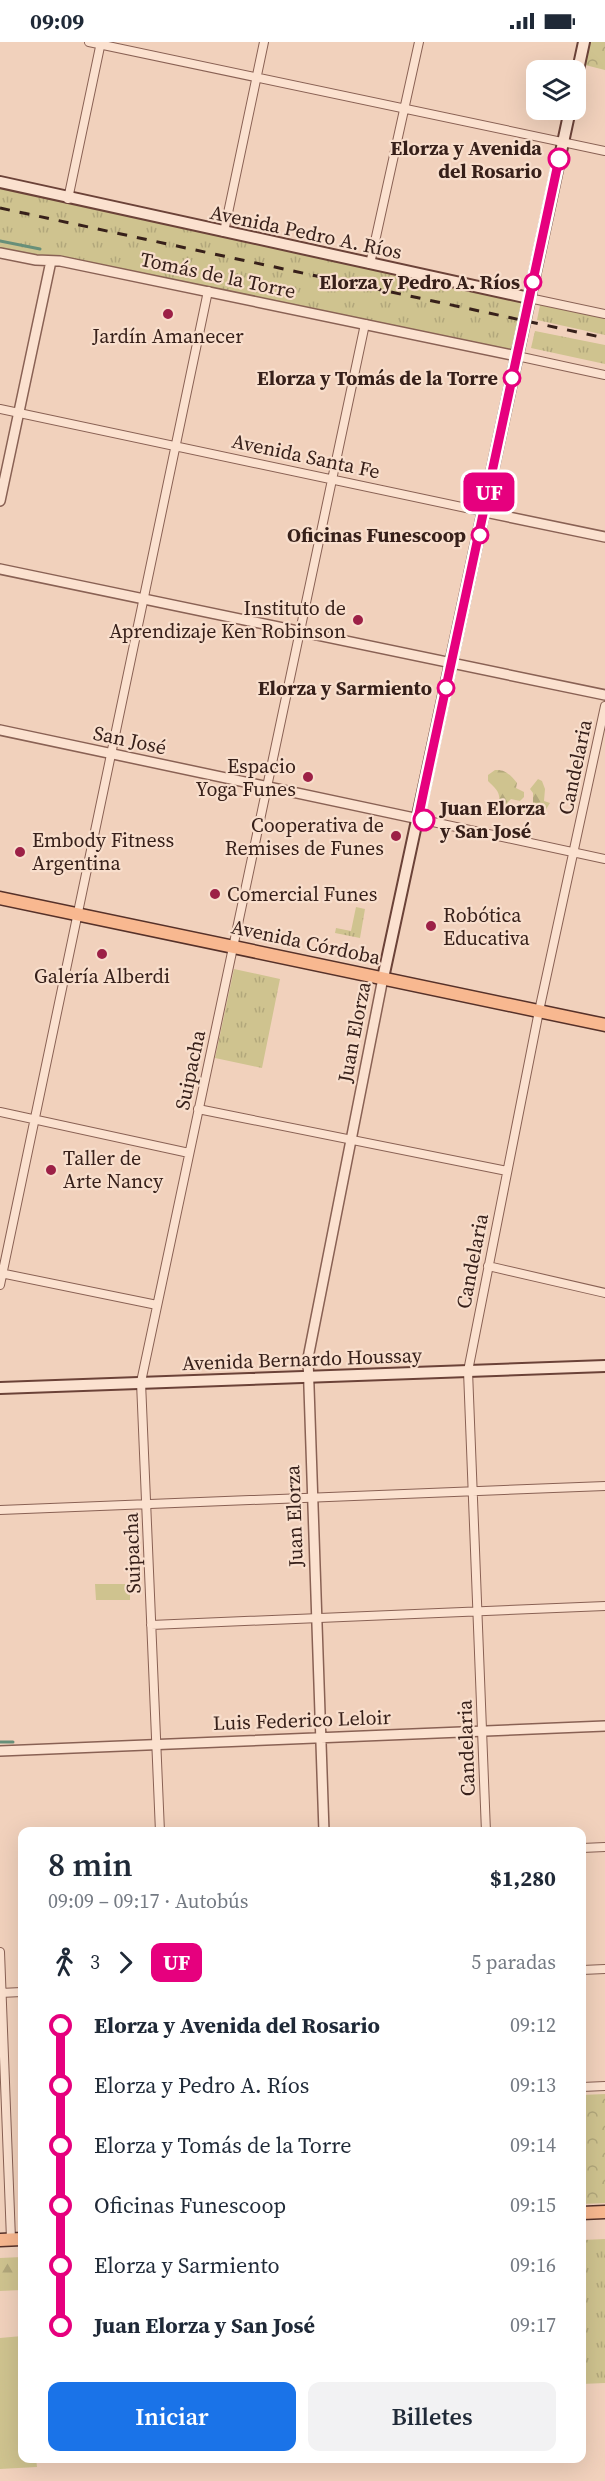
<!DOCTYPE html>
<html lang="es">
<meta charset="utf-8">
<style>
:root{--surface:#fff;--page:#f2f2f3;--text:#1f2937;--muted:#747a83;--accent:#1a73e8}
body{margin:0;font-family:"Source Serif 4",serif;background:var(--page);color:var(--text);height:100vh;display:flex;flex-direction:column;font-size:22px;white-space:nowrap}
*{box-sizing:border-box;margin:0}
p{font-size:20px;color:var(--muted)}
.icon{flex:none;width:33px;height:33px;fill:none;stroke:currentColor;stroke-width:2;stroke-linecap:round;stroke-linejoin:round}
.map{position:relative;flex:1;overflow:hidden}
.drawer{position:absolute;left:18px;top:1785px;width:568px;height:636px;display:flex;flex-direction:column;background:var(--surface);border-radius:12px;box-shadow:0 6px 24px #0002}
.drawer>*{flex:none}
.badge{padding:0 12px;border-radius:9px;font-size:21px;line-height:39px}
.buttons{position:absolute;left:526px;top:18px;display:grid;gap:12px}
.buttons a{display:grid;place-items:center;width:60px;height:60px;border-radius:12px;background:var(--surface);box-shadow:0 6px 24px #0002;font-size:30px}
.map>.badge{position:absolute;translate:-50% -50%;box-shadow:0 0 0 3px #fff}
.legs{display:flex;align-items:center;gap:9px;height:66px;padding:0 30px;font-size:20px}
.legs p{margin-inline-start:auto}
.head{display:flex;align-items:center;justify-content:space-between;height:102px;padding:0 30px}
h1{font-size:33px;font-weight:600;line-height:45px}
.primary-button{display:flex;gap:12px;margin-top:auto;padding:12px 30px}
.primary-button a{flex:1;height:69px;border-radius:12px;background:var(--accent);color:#fff;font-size:24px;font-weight:600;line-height:69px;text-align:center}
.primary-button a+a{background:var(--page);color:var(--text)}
ul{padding:0 30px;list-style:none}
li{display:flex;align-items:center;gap:21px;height:60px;font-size:22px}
li i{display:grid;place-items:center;width:9px;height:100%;margin:0 8px;background:currentColor}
li i::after{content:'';width:15px;height:15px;margin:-8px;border:4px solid;border-radius:50%;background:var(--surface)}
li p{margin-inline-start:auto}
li:first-child i{background:linear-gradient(#0000 50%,currentColor 0)}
li:last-child i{background:linear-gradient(currentColor 50%,#0000 0)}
.status{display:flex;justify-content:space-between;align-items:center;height:42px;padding:0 30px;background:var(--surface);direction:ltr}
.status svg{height:16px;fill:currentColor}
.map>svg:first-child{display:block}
</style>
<div class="status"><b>09:09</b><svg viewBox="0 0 49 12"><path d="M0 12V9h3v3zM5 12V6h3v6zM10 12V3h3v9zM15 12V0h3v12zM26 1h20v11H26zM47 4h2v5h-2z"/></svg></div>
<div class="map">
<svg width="605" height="2439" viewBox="0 0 605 2439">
<defs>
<pattern id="grass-tufts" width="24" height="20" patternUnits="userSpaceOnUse" patternTransform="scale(1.5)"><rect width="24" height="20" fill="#cfc38f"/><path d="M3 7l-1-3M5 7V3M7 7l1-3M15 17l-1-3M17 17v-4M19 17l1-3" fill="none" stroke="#b2a77b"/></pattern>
<pattern id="forest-firs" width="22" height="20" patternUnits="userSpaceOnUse" patternTransform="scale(1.5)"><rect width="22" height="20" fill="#cfc38f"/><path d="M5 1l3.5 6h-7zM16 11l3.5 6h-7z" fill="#b2a77b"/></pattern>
<pattern id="park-crowns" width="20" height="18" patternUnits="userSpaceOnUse" patternTransform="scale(1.5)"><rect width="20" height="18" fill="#cfc38f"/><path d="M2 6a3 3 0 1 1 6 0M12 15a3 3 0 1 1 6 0" fill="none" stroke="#b2a77b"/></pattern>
</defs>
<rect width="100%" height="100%" fill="#f1d1bc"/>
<path fill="url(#grass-tufts)" d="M0,140L529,256L517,314L0,211Z
M540,263L605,276V293L537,278Z
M535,289L605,303V322L531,306Z
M356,865L365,867L360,896L335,891L336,886L351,889Z
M234,927L280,937L262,1026L215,1016Z
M605,2197V2341L582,2342V2198Z"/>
<path fill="url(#forest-firs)" d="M495,728C506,727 511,734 517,741L516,746L524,750V755L520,759L511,757L507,761L515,765L533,761V751L530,747L538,737L542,739L545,747L544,759L550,761L545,769L529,772L504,769L499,761C501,750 495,746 488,739V733Z
M22,2215V2248L0,2249V2216Z"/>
<path fill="url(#park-crowns)" d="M590,0H605V28L585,23Z
M605,2052V2161L582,2162V2053Z"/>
<path fill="#cfc38f" d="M95,1542H130V1558H96Z
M22,2294V2416L36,2417L37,2425L0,2427V2296Z"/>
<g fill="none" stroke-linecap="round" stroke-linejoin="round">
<path stroke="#678f79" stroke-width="3" d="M0,199L40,207
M0,1700H13"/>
<g stroke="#896154" stroke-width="10">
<path id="minor" d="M89,0L605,109
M68,157L101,0
M224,190L264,0
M370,222L419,0
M529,256L605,272
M517,314L605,333
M0,367L485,470
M419,777L605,817
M198,1067L507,1129
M0,1070L189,1111
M488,1224L605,1251
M0,1231L157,1263
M0,1243L208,249
M0,1468L605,1444
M151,1583L605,1564
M160,1790L141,1340L365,282
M486,1790L468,1329L539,969L605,664
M582,1806L605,1805
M0,1910L11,2197
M582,1928L605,1927
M0,1951L22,1950
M582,2045L605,2044"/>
</g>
<g stroke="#896154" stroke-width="12">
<path id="tertiary" d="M0,211L36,218L60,219L517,314
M0,459L51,219
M485,470L605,495
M0,527L605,653
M0,688L419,777
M0,1709L605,1684
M324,1790L308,1316L383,936"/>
</g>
<g stroke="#6b4238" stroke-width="14">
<path id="secondary" d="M576,37L584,0
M0,140L529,256
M383,936L570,68
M0,1346L605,1324"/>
</g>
<g stroke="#563129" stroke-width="15">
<path id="primary" d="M0,856L605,983
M582,2171L605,2170
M0,2198L22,2197"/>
</g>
<use href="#minor" stroke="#fbe1cf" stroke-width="8"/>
<use href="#tertiary" stroke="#fbe1cf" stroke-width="9"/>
<use href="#secondary" stroke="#fbe1cf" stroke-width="10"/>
<use href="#primary" stroke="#f8b890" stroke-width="12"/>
<path stroke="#37201a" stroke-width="3" stroke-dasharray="10 10" stroke-linecap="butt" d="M0,166L605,296"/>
</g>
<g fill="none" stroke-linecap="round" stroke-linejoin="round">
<g stroke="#fff" stroke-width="14">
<path id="line-1" d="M424,778L418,777L424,748L559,117"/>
</g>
<use href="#line-1" stroke="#e6007e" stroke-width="9"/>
</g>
<g fill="#fff" stroke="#e6007e" stroke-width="3">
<circle cx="559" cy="117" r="10"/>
<circle cx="533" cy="240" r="8"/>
<circle cx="512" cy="336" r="8"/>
<circle cx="480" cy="493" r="8"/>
<circle cx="446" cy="646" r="8"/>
<circle cx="424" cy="778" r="10"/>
</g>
<g fill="#9c2046" stroke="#f8decc" stroke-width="2">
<circle cx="168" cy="272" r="6"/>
<circle cx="358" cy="578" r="6"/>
<circle cx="308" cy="735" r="6"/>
<circle cx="396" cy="794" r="6"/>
<circle cx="20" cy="810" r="6"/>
<circle cx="215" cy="852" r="6"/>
<circle cx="431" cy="884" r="6"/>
<circle cx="102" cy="912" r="6"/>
<circle cx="51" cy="1128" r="6"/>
</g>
<g text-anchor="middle" stroke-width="4.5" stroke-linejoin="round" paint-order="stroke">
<g font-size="20" font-weight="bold" fill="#37201a" stroke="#f8decc" text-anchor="end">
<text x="542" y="113">Elorza y Avenida<tspan x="542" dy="23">del Rosario</tspan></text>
<text x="520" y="247">Elorza y Pedro A. Ríos</text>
<text x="498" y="343">Elorza y Tomás de la Torre</text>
<text x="466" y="500">Oficinas Funescoop</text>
<text x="432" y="653">Elorza y Sarmiento</text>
<text x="440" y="773" text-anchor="start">Juan Elorza<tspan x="440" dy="23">y San José</tspan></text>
</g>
<g font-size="20" fill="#37201a" stroke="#f8decc">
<text transform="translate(306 190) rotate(12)" y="7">Avenida Pedro A. Ríos</text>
<text transform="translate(218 233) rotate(12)" y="7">Tomás de la Torre</text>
<text transform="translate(306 414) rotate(12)" y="7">Avenida Santa Fe</text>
<text transform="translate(130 698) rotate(12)" y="7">San José</text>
<text transform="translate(575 725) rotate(-78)" y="7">Candelaria</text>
<text transform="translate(306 900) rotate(12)" y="7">Avenida Córdoba</text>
<text transform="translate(354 990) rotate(-79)" y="7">Juan Elorza</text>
<text transform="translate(190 1028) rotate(-78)" y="7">Suipacha</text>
<text transform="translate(472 1219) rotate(-79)" y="7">Candelaria</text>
<text transform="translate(302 1317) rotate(-2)" y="7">Avenida Bernardo Houssay</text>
<text transform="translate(294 1474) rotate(-92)" y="7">Juan Elorza</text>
<text transform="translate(132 1511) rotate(-92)" y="7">Suipacha</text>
<text transform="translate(302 1678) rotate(-2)" y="7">Luis Federico Leloir</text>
<text transform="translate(466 1706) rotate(-92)" y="7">Candelaria</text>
</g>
<g font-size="20" fill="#37201a" stroke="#f8decc" text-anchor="start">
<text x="168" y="301" text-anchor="middle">Jardín Amanecer</text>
<text x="346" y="573" text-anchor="end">Instituto de<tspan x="346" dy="23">Aprendizaje Ken Robinson</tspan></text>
<text x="296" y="731" text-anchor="end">Espacio<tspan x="296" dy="23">Yoga Funes</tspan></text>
<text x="384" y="790" text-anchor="end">Cooperativa de<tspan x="384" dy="23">Remises de Funes</tspan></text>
<text x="32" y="805">Embody Fitness<tspan x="32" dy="23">Argentina</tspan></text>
<text x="227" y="859">Comercial Funes</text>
<text x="443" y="880">Robótica<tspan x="443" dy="23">Educativa</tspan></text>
<text x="102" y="941" text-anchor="middle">Galería Alberdi</text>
<text x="63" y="1123">Taller de<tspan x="63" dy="23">Arte Nancy</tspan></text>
</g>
</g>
</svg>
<div class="buttons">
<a><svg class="icon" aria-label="layers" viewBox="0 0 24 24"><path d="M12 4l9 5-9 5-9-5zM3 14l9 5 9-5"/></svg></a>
</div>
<b class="badge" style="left:489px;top:450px;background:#e6007e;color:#fff">UF</b>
<section class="drawer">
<div class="head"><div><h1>8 min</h1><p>09:09 – 09:17 · Autobús</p></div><b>$1,280</b></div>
<div class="legs"><svg class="icon" aria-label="walk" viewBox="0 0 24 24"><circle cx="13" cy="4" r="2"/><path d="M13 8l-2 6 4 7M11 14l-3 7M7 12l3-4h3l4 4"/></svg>3<svg class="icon" aria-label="forward" viewBox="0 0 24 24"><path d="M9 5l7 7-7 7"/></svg><b class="badge" style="background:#e6007e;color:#fff">UF</b><p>5 paradas</p></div>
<ul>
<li><i style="color:#e6007e"></i><b>Elorza y Avenida del Rosario</b><p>09:12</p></li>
<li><i style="color:#e6007e"></i><span>Elorza y Pedro A. Ríos</span><p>09:13</p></li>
<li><i style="color:#e6007e"></i><span>Elorza y Tomás de la Torre</span><p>09:14</p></li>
<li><i style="color:#e6007e"></i><span>Oficinas Funescoop</span><p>09:15</p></li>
<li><i style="color:#e6007e"></i><span>Elorza y Sarmiento</span><p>09:16</p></li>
<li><i style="color:#e6007e"></i><b>Juan Elorza y San José</b><p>09:17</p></li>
</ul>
<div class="primary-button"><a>Iniciar</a><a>Billetes</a></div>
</section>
</div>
